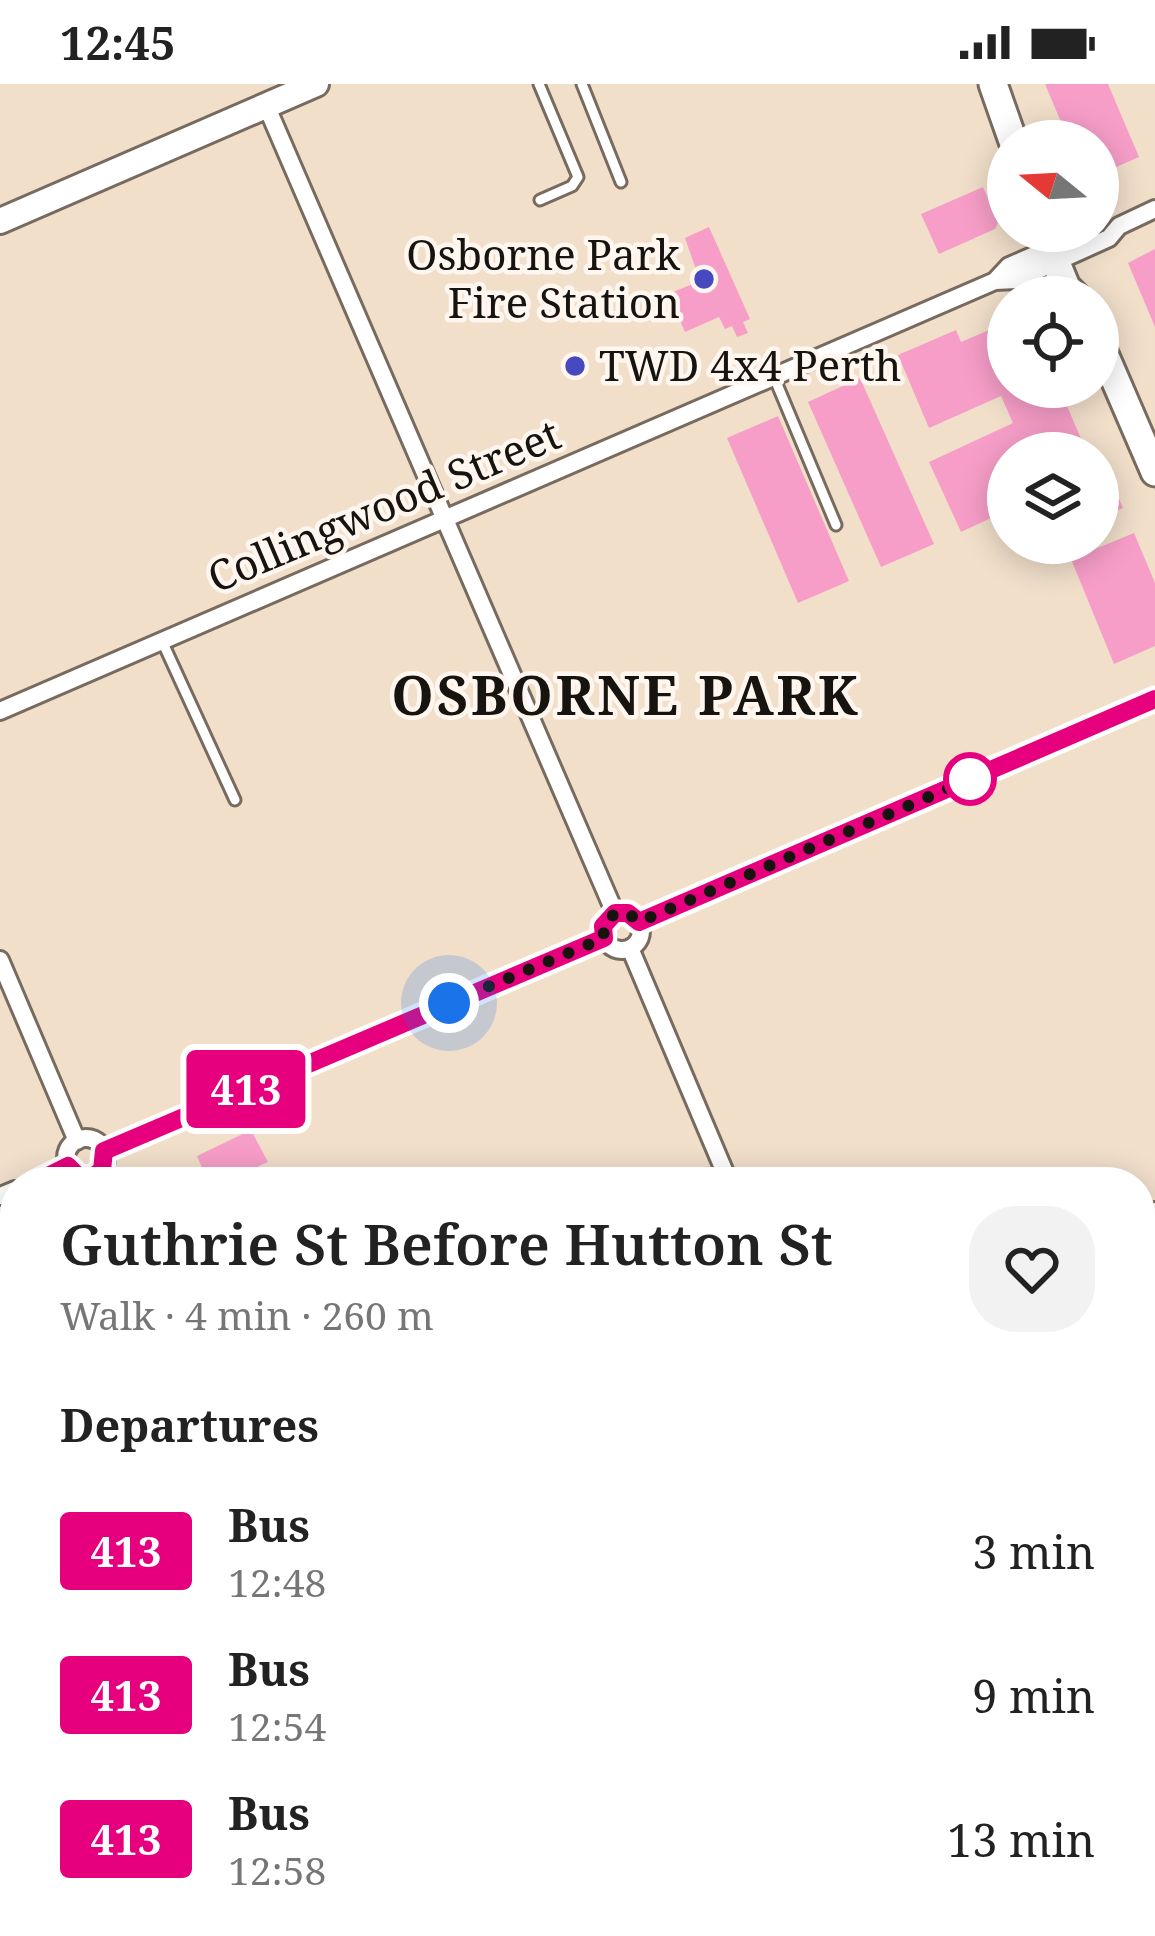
<!DOCTYPE html>
<meta charset="utf-8">
<style>
:root{--surface:#fff;--page:#f2f2f2;--text:#222;--muted:#767676}
body{margin:0;font-family:"Noto Serif",serif;background:var(--page);color:var(--text);height:100vh;display:flex;flex-direction:column;font-size:45px;white-space:nowrap}
*{box-sizing:border-box;margin:0}
p{font-size:39px;color:var(--muted)}
.icon{flex:none;width:66px;height:66px;fill:none;stroke:currentColor;stroke-width:2;stroke-linecap:round;stroke-linejoin:round}
.map{position:relative;flex:1;overflow:hidden}
.sheet{position:absolute;left:0px;top:1083px;width:1155px;height:771px;display:flex;flex-direction:column;background:var(--surface);border-radius:48px 48px 0 0;box-shadow:0 6px 30px #0003}
.sheet>*{flex:none}
.badge{padding:0 24px;border-radius:9px;font-size:42px;line-height:78px}
.needle{width:78px;rotate:288deg}
.buttons{position:absolute;left:987px;top:36px;display:grid;gap:24px}
.buttons a{display:grid;place-items:center;width:132px;height:132px;border-radius:50%;background:var(--surface);box-shadow:0 6px 30px #0003;font-size:60px}
.you{position:absolute;width:60px;height:60px;margin:-30px;border:9px solid #fff;border-radius:50%;background:#1a73e8;box-shadow:0 0 0 18px #1a73e833}
.map>.badge{position:absolute;translate:-50% -50%;box-shadow:0 0 0 6px #fff}
h2{padding:0 60px;font-size:45px;line-height:108px}
.round{display:grid;place-items:center;flex:none;width:126px;height:126px;border-radius:48px;background:var(--page)}
.summary{display:flex;align-items:center;justify-content:space-between;height:204px;padding:0 60px}
h1{font-size:57px;font-weight:600;line-height:90px}
ul{padding:0;list-style:none}
li{display:flex;align-items:center;gap:36px;height:144px;padding:0 60px}
li div{flex:1}
li b{display:block;font-size:45px}
li em{font-style:normal}
li .badge{min-width:132px;font-weight:700;text-align:center}
.status{display:flex;justify-content:space-between;align-items:center;height:84px;padding:0 60px;background:var(--surface);direction:ltr}
.status svg{height:33px;fill:currentColor}
.map>svg:first-child{display:block}
</style>
<div class="status"><b>12:45</b><svg viewBox="0 0 49 12"><path d="M0 12V9h3v3zM5 12V6h3v6zM10 12V3h3v9zM15 12V0h3v12zM26 1h20v11H26zM47 4h2v5h-2z"/></svg></div>
<div class="map">
<svg width="1155" height="1852" viewBox="0 0 1155 1852">
<rect width="100%" height="100%" fill="#f6e9db"/>
<path fill="#f1dfca" fill-rule="evenodd" d="M0,0H1155V1852H0ZM1008,57H1098V147H1008ZM1008,213H1098V303H1008ZM1008,369H1098V459H1008ZM15,1098H1140V1839H15Z"/>
<path fill="#f79ec8" d="M1045,0H1108L1139,73L1098,91V57H1069Z
M983,103L998,139L995,145L939,170L921,130Z
M709,143L750,235L743,238L748,249L737,253L732,242L725,245L719,233L685,248L668,210L700,197L685,154Z
M1155,165V243L1128,179Z
M1008,238V303H1059L1087,369H1008V416L1002,419L1006,427L961,448L929,378L1013,339L1001,312L929,344L898,271L956,246L961,258Z
M860,294L934,460L881,483L808,318Z
M778,332L849,497L798,519L727,354Z
M1098,367L1123,424L1098,435Z
M1134,449L1155,499V562L1114,580L1071,475Z
M251,1046L268,1078L223,1098H208L197,1072Z
M0,1182L15,1218V1338L0,1303Z
M15,1678V1755L0,1762V1685Z
M1155,1780V1852H1133L1122,1839H1140V1787Z
M15,1806V1839H109L78,1852H0V1812Z
M212,1839H371L377,1852H182Z
M631,1839H774L780,1852H601Z
M1023,1839H1081L1086,1846L1079,1852H1008Z"/>
<g fill="none" stroke-linecap="round" stroke-linejoin="round">
<g stroke="#776b5f" stroke-width="15">
<path id="lane" d="M539,0L578,93L572,102L540,116
M582,0L621,98
M774,293L836,441
M162,557L235,716
M1140,1757L1155,1750
M1106,1839L1118,1852
M122,1852L152,1839"/>
</g>
<g stroke="#776b5f" stroke-width="22">
<path id="street" d="M266,21L615,829
M995,197L1009,182L1090,147
M0,627L995,197L1016,196L1109,154L1119,142L1155,125
M603 847a19 19 0 1 1 38 0a19 19 0 1 1-38 0Z
M639,838L1155,615
M630,864L729,1098
M0,876L77,1057
M66 1074a20 20 0 1 1 40 0a20 20 0 1 1-40 0Z
M104,1067L604,854
M36,1098L67,1082
M0,1112L15,1106
M1140,1133L1155,1127
M0,1625L15,1619
M415,1839L420,1852"/>
</g>
<g stroke="#776b5f" stroke-width="30">
<path id="secondary" d="M0,137L316,0"/>
</g>
<g stroke="#776b5f" stroke-width="33">
<path id="primary" d="M993,0L1013,57
M1043,147L1066,203L1076,213
M1098,256L1155,388
M1140,1700L1155,1694
M906,1852L921,1839"/>
</g>
<use href="#lane" stroke="#fff" stroke-width="9"/>
<use href="#street" stroke="#fff" stroke-width="16"/>
<use href="#secondary" stroke="#fff" stroke-width="24"/>
<use href="#primary" stroke="#fff" stroke-width="27"/>
</g>
<g fill="none" stroke-linecap="round" stroke-linejoin="round">
<g stroke="#fff" stroke-width="27">
<path id="line" d="M36,1098L68,1082L80,1094L92,1093L102,1086L104,1067L604,854L603,842L615,829H628L639,838L1155,615"/>
</g>
<use href="#line" stroke="#e6007e" stroke-width="18"/>
<path stroke="#17130e" stroke-width="12" stroke-dasharray="0 21.6" d="M449,919L604,854L603,842L615,829H628L639,838L970,695"/>
</g>
<g fill="#474abf" stroke="#fff7ef" stroke-width="4.5">
<circle cx="704" cy="195" r="12"/>
<circle cx="575" cy="282" r="12"/>
</g>
<circle fill="#fff" stroke="#e6007e" stroke-width="6" cx="970" cy="695" r="24"/>
<g text-anchor="middle" stroke-width="9" stroke-linejoin="round" paint-order="stroke">
<g font-size="42" fill="#17130e" stroke="#fff7ef" text-anchor="end">
<text x="680" y="186">Osborne Park<tspan x="680" dy="48">Fire Station</tspan></text>
<text x="599" y="297" text-anchor="start">TWD 4x4 Perth</text>
</g>
<g font-size="42" fill="#17130e" stroke="#fff7ef">
<text transform="translate(384 422) rotate(-23)" y="15">Collingwood Street</text>
</g>
<g font-size="54" font-weight="bold" letter-spacing="3" fill="#17130e" stroke="#fff7ef">
<text x="626" y="631">OSBORNE PARK</text>
</g>
</g>
</svg>
<div class="buttons">
<a><svg class="needle" viewBox="-14 -14 28 28"><path d="M0-13l5 13h-10z" fill="#e53935"/><path d="M0 13l5-13h-10z" fill="#767676"/></svg></a>
<a><svg class="icon" aria-label="locate" viewBox="0 0 24 24"><circle cx="12" cy="12" r="6"/><path d="M12 2v4M12 18v4M2 12h4M18 12h4"/></svg></a>
<a><svg class="icon" aria-label="layers" viewBox="0 0 24 24"><path d="M12 4l9 5-9 5-9-5zM3 14l9 5 9-5"/></svg></a>
</div>
<div class="you" style="left:449px;top:919px"></div>
<b class="badge" style="left:246px;top:1005px;background:#e6007e;color:#fff">413</b>
<section class="sheet">
<div class="summary"><div><h1>Guthrie St Before Hutton St</h1><p>Walk · 4 min · 260 m</p></div><a class="round"><svg class="icon" aria-label="heart" viewBox="0 0 24 24"><path d="M12 20l-8-8c-3-5 5-10 8-4 3-6 11-1 8 4z"/></svg></a></div>
<h2>Departures</h2>
<ul>
<li><span class="badge" style="background:#e6007e;color:#fff">413</span><div><b>Bus</b><p>12:48</p></div><em>3 min</em></li>
<li><span class="badge" style="background:#e6007e;color:#fff">413</span><div><b>Bus</b><p>12:54</p></div><em>9 min</em></li>
<li><span class="badge" style="background:#e6007e;color:#fff">413</span><div><b>Bus</b><p>12:58</p></div><em>13 min</em></li>
</ul>
</section>
</div>
